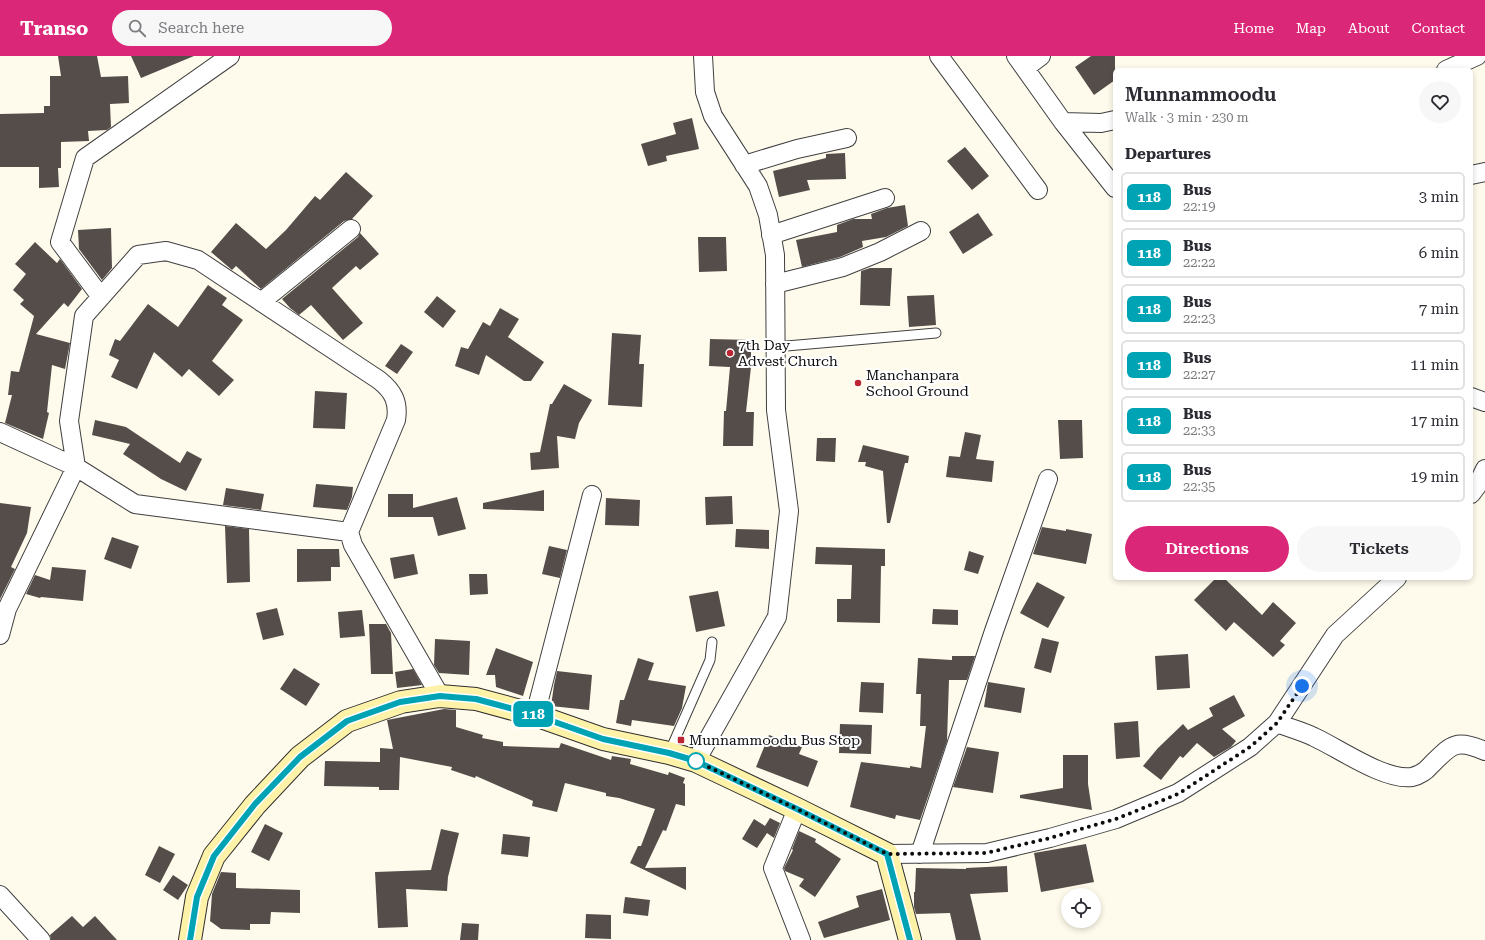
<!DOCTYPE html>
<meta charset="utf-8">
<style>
:root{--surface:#fff;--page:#f7f7f7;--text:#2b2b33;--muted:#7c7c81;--line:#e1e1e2;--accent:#db2777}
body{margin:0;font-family:"Roboto Serif",serif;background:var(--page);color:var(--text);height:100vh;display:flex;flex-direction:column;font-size:15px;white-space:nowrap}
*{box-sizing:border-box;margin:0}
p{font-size:13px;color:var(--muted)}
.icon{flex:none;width:22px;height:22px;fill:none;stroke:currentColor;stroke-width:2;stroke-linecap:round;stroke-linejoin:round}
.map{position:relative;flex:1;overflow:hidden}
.details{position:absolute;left:1113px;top:12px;width:360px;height:512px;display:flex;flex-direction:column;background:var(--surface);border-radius:6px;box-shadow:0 2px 6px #0003}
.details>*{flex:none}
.badge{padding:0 8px;border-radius:6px;font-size:14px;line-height:26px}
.tools{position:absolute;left:1061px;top:832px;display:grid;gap:8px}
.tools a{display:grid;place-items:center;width:40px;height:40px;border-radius:50%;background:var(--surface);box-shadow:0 2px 6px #0003;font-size:20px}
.you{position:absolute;width:20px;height:20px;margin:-10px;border:3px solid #fff;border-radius:50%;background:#1a73e8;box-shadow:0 0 0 6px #1a73e833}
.map>.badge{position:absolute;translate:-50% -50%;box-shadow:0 0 0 2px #fff}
h2{padding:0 12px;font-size:15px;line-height:36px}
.round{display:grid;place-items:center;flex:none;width:42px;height:42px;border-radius:21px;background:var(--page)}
.summary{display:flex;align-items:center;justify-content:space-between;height:68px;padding:0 12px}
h1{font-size:19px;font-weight:600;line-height:30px}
.action{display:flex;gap:8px;margin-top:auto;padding:8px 12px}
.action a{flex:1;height:46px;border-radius:24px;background:var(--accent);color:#fff;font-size:16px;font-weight:600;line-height:46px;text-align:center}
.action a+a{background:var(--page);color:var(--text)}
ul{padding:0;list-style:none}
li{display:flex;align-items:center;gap:12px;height:50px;margin:0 8px 6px;padding:0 4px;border:2px solid var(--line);border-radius:6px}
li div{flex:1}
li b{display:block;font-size:15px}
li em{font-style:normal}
li .badge{min-width:44px;font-weight:700;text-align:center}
header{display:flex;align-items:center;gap:24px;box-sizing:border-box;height:56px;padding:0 20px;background:var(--accent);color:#fff}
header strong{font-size:19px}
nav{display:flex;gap:22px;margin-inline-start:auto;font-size:14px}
.search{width:280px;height:36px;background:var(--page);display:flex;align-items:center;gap:10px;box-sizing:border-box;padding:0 14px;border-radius:22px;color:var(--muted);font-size:15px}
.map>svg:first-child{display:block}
</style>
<header>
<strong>Transo</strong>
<div class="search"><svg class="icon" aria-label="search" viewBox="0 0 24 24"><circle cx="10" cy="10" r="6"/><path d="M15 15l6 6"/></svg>Search here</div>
<nav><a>Home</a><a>Map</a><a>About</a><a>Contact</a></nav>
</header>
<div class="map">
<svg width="1485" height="884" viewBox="0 0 1485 884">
<rect width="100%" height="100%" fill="#fffbec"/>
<path fill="#554d49" d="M58,0H97L101,21L128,20L129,47L110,48L111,71L107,74L88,75L89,85L61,86V112H58L59,131L39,132V111H0V58L44,57V50H50V20H61Z
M131,0H194L141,22Z
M1091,0H1115V24L1094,39L1075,11Z
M692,62L699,93L666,100L667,105L648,110L641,88L676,78L673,67Z
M965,91L989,120L972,134L947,105Z
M845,97L846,123L807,124L810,134L779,141L773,115L826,102V98Z
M346,116L373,140L352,163L344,165L261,233L236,210L232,214L211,196L236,167L266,193L286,174L315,140L320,144Z
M905,149L908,170L886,181L862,185L863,191L840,201L802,211L796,184L837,176V169L853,163H872L871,158L887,152Z
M978,157L993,179L963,198L949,176Z
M111,172L112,212L102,224L79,193L78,174Z
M360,177L379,198L360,214L356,210L332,232L363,267L343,284L311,249L299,259L290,252L282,243L358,181Z
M698,181H726L727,215L699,216Z
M35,186L57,207L60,203L82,233L68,251L64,247L36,278L70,287L65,313L52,309L47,356L49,357L43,383L5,367L12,339H8L11,315L19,316L34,260L20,248L24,244L13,234L26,218L15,208Z
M870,212H892L890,250L860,249L861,215Z
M208,229L227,242L222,249L243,264L212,305L234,324L219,340L189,313L182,321L154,296L137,333L111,321L119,304L109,299L115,283L120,285L148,248L178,271Z
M934,239L936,269L909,271L907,240Z
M437,240L456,255L443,272L424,256Z
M500,252L519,263L508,281L544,306L531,325H524L486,299L479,319L455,310L461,291L468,293L483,266L490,270Z
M612,277L641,279L639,308H644L642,351L608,349Z
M710,283L751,284V311L746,356H754L753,390H723L724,355H726L730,311L709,310Z
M401,288L413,296L397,318L385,310Z
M564,328L592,344L579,367L575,383L557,380L559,412L531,414L530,397L540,396L550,348H552Z
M315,335L347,337L345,373L313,372Z
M95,364L126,371L180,407L187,395L202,403L186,435L161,423L123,398L130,388L92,379Z
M1058,364H1082L1083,402L1060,403Z
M965,376L981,379L976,403L994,405L992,426L946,421L949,400L960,401Z
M817,382H836L835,406L816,405Z
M863,389L909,400L908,407H905L890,467H887L883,415L865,410L866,406H858Z
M316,428L353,431L352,441L347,454L313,451Z
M226,432L264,438L261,454L223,449Z
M544,434V455L483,453V447Z
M388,438H413V452L457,441L466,473L438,480L433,461H388Z
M732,440L733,468L706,469L705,441Z
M606,442L640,444L639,470L605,469Z
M0,447L31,451L27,477L11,511L15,513L0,543Z
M225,470L249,473L250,526L227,527Z
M1042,471L1066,475V473L1092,478L1086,508L1033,498Z
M736,473L769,474V493L735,491Z
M112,481L139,490L131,513L104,503Z
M549,490L567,494L560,522L542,518Z
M816,491L885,493V510H881L880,567L837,566V543H851L852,509L815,508Z
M297,493H339L340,511H331V525L297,526Z
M969,495L984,500L978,518L964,514Z
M414,498L418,518L394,523L390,502Z
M52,511L86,514L83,545L41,541L40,542L26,538L35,519L50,524Z
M469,518H487L488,538L470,539Z
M1216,522H1224L1262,559L1273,546L1296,567L1280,585L1285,589L1273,601L1234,566L1226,575L1194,544Z
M1037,526L1065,541L1048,572L1020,557Z
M718,535L725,570L696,576L689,540Z
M277,552L284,579L263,584L256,557Z
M933,553L958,554V569L932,568Z
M362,554L365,580L340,582L338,556Z
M369,568H386L391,577L393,618H371Z
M1042,582L1059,586L1051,617L1034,612Z
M435,583L470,585L469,619L439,617L434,609Z
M496,592L533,606L523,640L496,631L495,619H486Z
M1188,598L1190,632L1157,634L1155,600Z
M952,600H975L967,624H949L947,685L920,764L896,759L895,763L850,751L861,706L910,712V710L921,712L926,670H920L921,638H916L918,602L952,604Z
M638,602L654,607L648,624L686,630L682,652L674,670L632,664L631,670L616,667L620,644H624Z
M294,612L320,628L306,650L280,633Z
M413,613L422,629L397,632L395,616Z
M557,615L592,619L589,654L551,650L554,629Z
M861,626L884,627L883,657L859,656Z
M988,626L1025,632L1021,657L984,651Z
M1234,639L1245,660L1222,673L1236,685L1231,691L1214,701L1197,687L1183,702L1180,700L1161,724L1143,710L1158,692L1183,668L1188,674L1213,660L1209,652Z
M444,653L456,654V671L483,679L482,682L503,686V690L559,692L561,687L611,704L612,700L631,703L630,708L668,719L669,716L685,722L683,727L685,728V750L676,748L666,775L663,774L645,812L686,811V834L630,807L638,790H641L655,753L619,742L606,740V737L565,727L557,756L532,750L533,745L476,720L475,722L451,714L452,711L400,701L399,734H379V731L324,730L325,705L380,706V692L393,693L387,664Z
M1138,665L1140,701L1116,703L1114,667Z
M840,668L872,669L871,698L839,697Z
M769,679L802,691L799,698L818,705L808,731L756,711Z
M967,691L999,696L993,737L953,731Z
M1063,699H1088V728L1092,754L1020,742V739L1063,732Z
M770,762L780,767L774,782L767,777L757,792L742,783L754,763L765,770Z
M265,768L283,777L269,805L251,796Z
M441,773L459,777L448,821L447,835L406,833L408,871L378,872L375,816L431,814Z
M799,775L816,783L815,786L841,803L815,841L799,830L804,823L785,815L784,812L793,794L792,793Z
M503,778L530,781L528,801L501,798Z
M1086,788L1094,826L1041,836L1034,797Z
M159,790L175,798L160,827L145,819Z
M1007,810L1008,836L970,838L981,884H956L950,857L916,858L914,851V836H915L916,812L966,813V812Z
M221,816L236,817V832L300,834V857L271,856L270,868H250V874L221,873L210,865L212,838Z
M173,819L188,829L178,844L163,834Z
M882,833L890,864L824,882L818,866L859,851L856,840Z
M625,841L650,844L648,860L623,857Z
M586,858L611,859V883L585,882Z
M72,860L83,871L95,860L117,884H51L50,879Z
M462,867L479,868L478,884H460Z"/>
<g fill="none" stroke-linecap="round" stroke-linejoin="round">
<g stroke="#404040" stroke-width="11">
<path id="service" d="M775,291L936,277
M669,697L710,604L712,586"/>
</g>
<g stroke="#404040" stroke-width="20">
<path id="minor" d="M939,0L1038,134
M1016,0L1063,66L1101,67L1115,64
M1025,12L1041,0
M1446,14L1477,0
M1063,66L1115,132
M744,109L797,93L847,82
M1471,119L1485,116
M771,179L885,142
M775,228L843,211L880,196L921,175
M101,241L60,186L85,102L230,0
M261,246L351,173
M1471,341L1485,346
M0,376L76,411L135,448L349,476
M1471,438L1477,430L1485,413
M0,579L7,553L76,411L69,365L84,260L138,199L166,195L198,204L379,324C393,335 399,346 396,364L349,476L353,489L440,640
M535,659L592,439
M1277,667C1289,672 1302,675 1314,681C1340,693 1385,725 1412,721C1420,719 1425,716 1430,710C1451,689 1455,682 1485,695
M696,705L777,561L789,455L776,354L775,199L768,159L758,130L713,60L705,36L703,0
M797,753L773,812L801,884
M887,798L987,797L1050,782L1116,763L1178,737L1250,691L1277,667L1335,579L1397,522
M920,798L994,575L1048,423
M0,839L41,884"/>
</g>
<g stroke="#2f2f2f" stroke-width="24">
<path id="secondary" d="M190,884L197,841L214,800L255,749L300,701L347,665L401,646L440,640L476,643L535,659L603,683L669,697L696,705L797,753L887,798L910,884"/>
</g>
<use href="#service" stroke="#fff" stroke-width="9"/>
<use href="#minor" stroke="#fff" stroke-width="18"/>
<use href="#secondary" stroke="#fef2a8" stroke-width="22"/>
</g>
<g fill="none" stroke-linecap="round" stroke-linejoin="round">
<g stroke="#fff" stroke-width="9">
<path id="line" d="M190,884L197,841L214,800L255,748L300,701L347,665L400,646L440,640L476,643L535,659L603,683L669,697L696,705L797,753L887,798L910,884"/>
</g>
<use href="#line" stroke="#00a3b4" stroke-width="6"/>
<path stroke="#0d0d0d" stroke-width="4" stroke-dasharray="0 7.2" d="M696,705L797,753L887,798L986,797L1050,782L1116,763L1178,738L1250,691L1277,667L1302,630"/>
</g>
<g fill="#bc2532" stroke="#fff" stroke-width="1.5">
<circle cx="730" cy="297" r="4"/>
<circle cx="858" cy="327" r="4"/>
<rect x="677" y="680" width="8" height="8" rx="2"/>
</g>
<circle fill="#fff" stroke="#00a3b4" stroke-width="2" cx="696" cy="705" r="8"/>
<g text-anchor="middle" stroke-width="4" stroke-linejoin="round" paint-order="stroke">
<g font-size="14" fill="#0d0d0d" stroke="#fff" text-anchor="start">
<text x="738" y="294">7th Day<tspan x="738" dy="16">Advest Church</tspan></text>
<text x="866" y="324">Manchanpara<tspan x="866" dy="16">School Ground</tspan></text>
<text x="689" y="689">Munnammoodu Bus Stop</text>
</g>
</g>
</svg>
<div class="tools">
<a><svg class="icon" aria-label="locate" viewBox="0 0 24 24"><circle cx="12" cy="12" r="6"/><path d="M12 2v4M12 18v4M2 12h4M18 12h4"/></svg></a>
</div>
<div class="you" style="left:1302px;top:630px"></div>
<b class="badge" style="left:533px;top:658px;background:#00a3b4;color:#fff">118</b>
<section class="details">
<div class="summary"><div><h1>Munnammoodu</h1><p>Walk · 3 min · 230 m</p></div><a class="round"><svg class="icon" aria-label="heart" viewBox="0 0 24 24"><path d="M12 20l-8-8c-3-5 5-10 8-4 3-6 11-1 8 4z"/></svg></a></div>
<h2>Departures</h2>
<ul>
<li><span class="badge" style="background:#00a3b4;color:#fff">118</span><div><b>Bus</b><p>22:19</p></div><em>3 min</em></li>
<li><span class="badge" style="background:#00a3b4;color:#fff">118</span><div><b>Bus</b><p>22:22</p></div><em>6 min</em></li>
<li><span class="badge" style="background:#00a3b4;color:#fff">118</span><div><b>Bus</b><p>22:23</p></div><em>7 min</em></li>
<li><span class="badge" style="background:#00a3b4;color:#fff">118</span><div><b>Bus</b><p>22:27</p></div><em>11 min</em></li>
<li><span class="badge" style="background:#00a3b4;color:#fff">118</span><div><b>Bus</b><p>22:33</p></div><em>17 min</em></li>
<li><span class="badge" style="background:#00a3b4;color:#fff">118</span><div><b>Bus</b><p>22:35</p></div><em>19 min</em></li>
</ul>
<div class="action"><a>Directions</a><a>Tickets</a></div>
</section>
</div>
